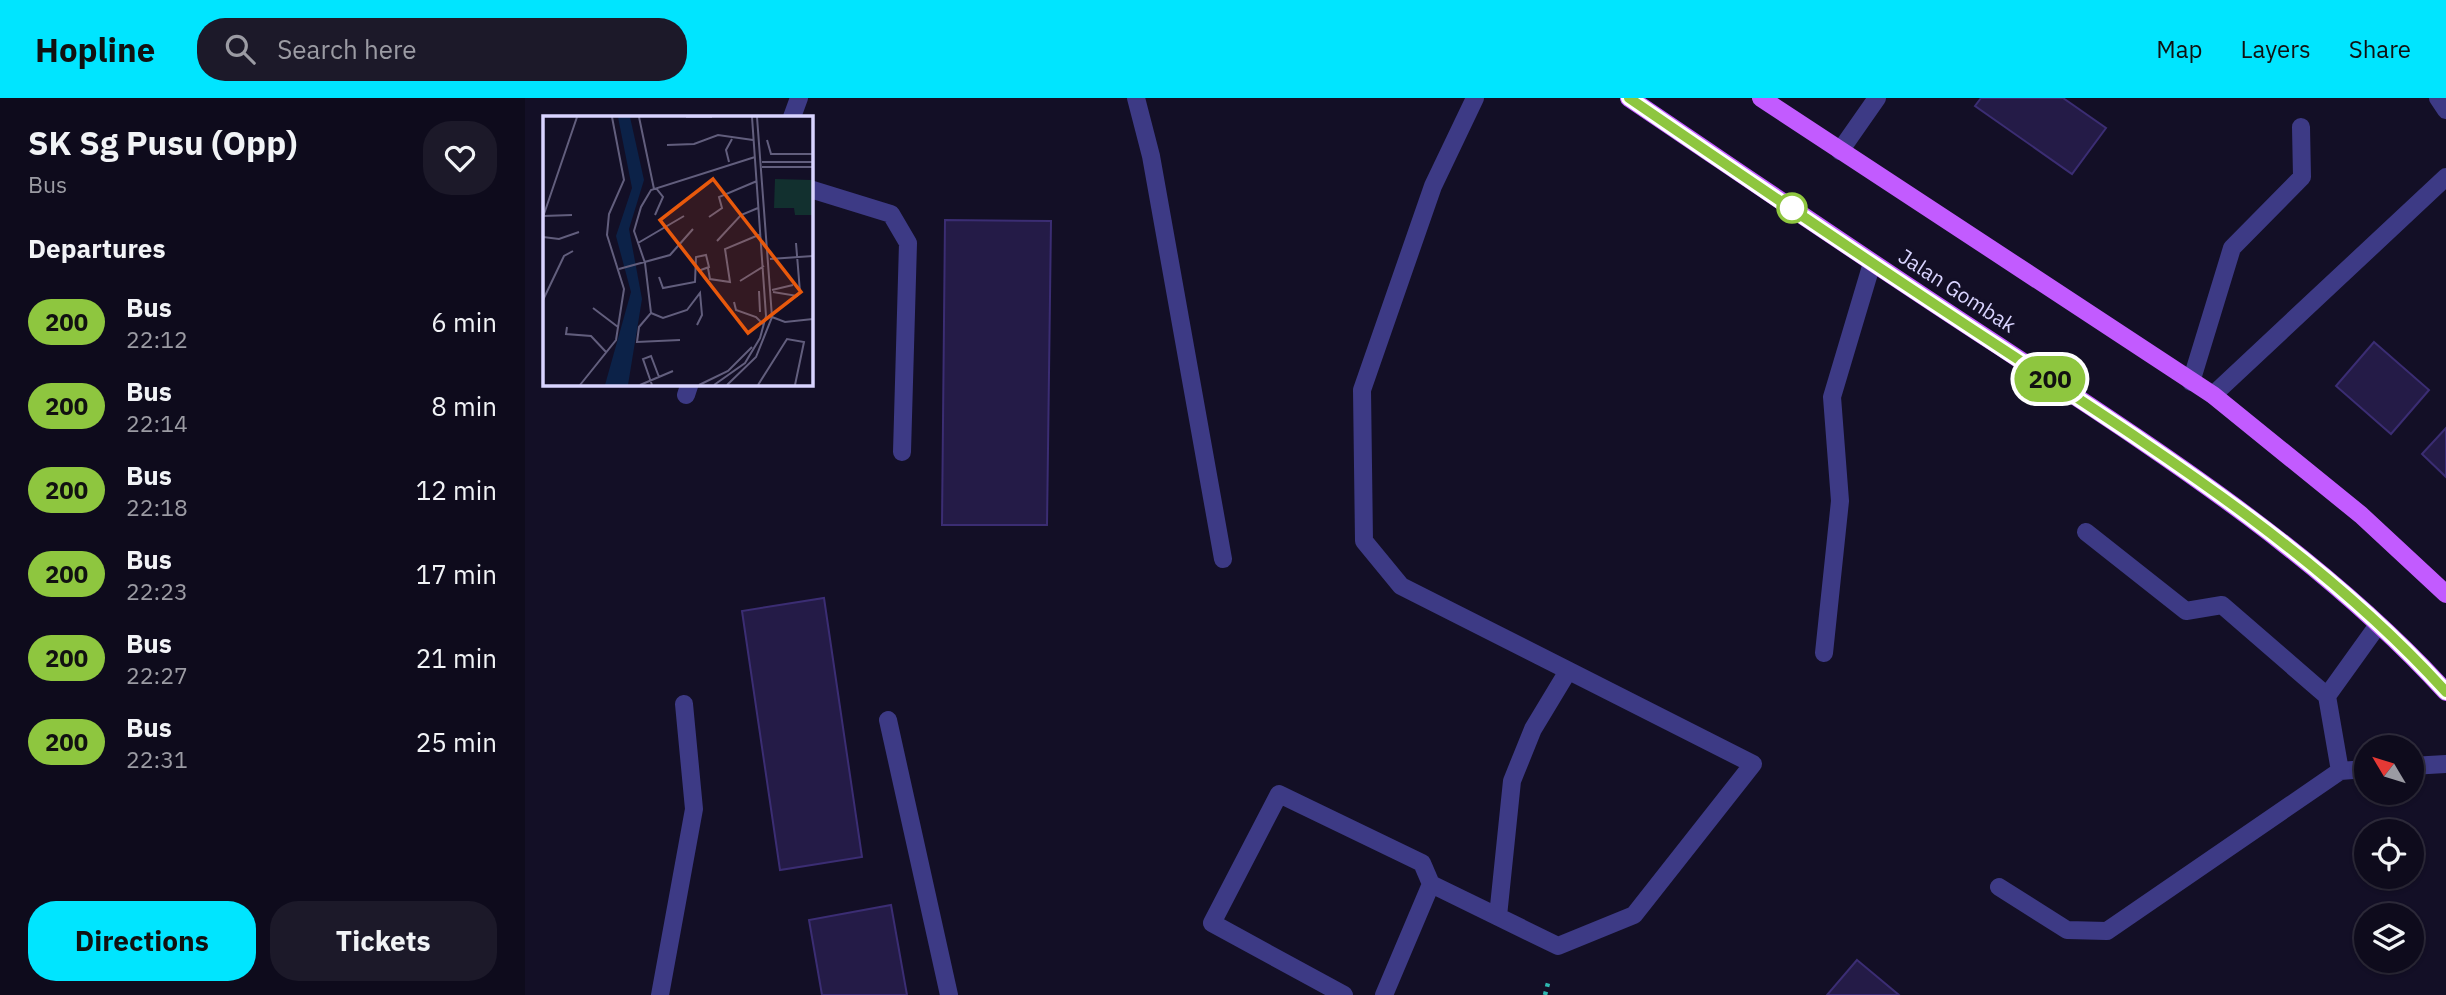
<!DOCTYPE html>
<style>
:root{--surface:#0e0b1c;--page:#1c1929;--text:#f1f3f6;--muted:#9b9ba3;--line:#2e2b3b;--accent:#00e5ff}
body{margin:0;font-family:"IBM Plex Sans",sans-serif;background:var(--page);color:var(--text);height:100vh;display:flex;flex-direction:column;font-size:26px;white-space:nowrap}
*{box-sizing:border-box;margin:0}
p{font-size:23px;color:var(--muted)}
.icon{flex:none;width:38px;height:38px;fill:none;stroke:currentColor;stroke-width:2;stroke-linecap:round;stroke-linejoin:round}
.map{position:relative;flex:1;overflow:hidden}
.drawer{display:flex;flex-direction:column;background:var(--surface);width:525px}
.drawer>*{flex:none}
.badge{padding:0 14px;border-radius:23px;font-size:24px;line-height:46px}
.needle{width:46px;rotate:308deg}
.fabs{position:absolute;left:1829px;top:637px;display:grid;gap:14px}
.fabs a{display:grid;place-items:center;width:70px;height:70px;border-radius:50%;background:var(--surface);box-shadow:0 2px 5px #0004,0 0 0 2px var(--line);font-size:35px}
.map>.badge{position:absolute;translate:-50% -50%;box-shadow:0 0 0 4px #fff}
h2{padding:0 28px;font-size:26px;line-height:63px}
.round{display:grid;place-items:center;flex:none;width:74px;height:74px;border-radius:28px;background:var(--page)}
.headline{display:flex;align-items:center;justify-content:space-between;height:119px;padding:0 28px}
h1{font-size:33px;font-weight:700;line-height:52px}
.action{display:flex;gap:14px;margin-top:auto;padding:14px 28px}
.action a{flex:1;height:80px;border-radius:28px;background:var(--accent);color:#111;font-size:28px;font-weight:700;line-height:80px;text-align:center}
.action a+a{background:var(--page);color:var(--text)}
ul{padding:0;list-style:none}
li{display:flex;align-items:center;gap:21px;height:84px;padding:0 28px}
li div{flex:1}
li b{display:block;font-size:26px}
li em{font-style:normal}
li .badge{min-width:77px;font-weight:700;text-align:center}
header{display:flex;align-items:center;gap:42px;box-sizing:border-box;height:98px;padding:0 35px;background:var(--accent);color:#111}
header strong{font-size:33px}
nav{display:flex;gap:38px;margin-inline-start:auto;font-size:24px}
.search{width:490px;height:63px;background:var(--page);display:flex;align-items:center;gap:18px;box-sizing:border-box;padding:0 24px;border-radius:28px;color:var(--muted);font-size:26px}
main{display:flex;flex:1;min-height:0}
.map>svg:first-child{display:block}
</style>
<header>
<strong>Hopline</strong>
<div class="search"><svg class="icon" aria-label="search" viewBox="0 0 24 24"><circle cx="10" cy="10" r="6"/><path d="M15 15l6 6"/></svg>Search here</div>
<nav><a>Map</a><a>Layers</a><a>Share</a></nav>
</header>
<main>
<section class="drawer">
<div class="headline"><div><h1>SK Sg Pusu (Opp)</h1><p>Bus</p></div><a class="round"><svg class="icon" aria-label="heart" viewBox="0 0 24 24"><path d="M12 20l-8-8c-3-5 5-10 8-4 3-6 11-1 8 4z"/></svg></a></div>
<h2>Departures</h2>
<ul>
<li><span class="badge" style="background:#8ec63f;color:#111">200</span><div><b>Bus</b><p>22:12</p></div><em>6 min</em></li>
<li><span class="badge" style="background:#8ec63f;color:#111">200</span><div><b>Bus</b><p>22:14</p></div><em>8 min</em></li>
<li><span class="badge" style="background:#8ec63f;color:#111">200</span><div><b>Bus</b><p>22:18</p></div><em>12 min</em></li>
<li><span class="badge" style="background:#8ec63f;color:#111">200</span><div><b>Bus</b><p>22:23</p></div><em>17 min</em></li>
<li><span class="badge" style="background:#8ec63f;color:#111">200</span><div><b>Bus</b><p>22:27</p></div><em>21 min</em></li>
<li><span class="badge" style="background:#8ec63f;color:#111">200</span><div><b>Bus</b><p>22:31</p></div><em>25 min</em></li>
</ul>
<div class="action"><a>Directions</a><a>Tickets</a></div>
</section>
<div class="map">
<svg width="1921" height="897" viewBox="0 0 1921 897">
<rect width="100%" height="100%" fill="#130f26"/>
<path fill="#241b47" stroke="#3b2d73" stroke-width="2" d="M1456,0H1538L1581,30L1547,76L1450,8Z
M420,122L526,123L522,427H417Z
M1849,244L1904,292L1866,336L1811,288Z
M1921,330V379L1897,356Z
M299,500L337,759L255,772L217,513Z
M366,807L382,897H297L284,822Z
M1332,862L1374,897H1302Z"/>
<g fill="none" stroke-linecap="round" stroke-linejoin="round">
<path stroke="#2fb8b0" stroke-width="4.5" stroke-dasharray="3.5 5" stroke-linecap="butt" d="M1020,897L1024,881"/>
<path stroke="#3d3a85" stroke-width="18" d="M611,0L626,58L698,461
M1913,0L1921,12
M267,19L274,0
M1315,53L1352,0
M285,91L366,116L383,145L377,354
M1666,284L1707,150L1777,79L1776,29
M161,297L165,285
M1688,297L1921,79
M1561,434L1661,513L1697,507L1802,598
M1299,555L1315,403L1307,299L1347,165
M363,622L424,897
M1886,668L1921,666
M1815,673L1802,598L1853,527
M906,786L1033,848L1109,817L1228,666L876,488L839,443L837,292L908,88L950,0
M1474,789L1542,832L1582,833L1815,673L1841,671
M973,818L987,683L1008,631L1043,573
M135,897L169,711L159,606
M819,897L687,825L754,696L897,765L906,786L859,897"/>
<path stroke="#c25bff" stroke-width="18" d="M1104,0C1227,83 1349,167 1474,248C1630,351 1794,455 1921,594
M1236,0L1688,297L1836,417L1921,496"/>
</g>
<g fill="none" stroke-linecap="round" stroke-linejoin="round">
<g stroke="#fff" stroke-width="16">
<path id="line" d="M1104,0C1229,86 1355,171 1482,254C1636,355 1797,457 1921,594"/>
</g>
<use href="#line" stroke="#8ec63f" stroke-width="10"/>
</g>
<circle fill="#fff" stroke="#8ec63f" stroke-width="3.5" cx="1267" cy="110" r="14"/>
<g text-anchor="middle" stroke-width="6" stroke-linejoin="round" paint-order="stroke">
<g font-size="21" fill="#d9d4ff" stroke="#130f26">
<text transform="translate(1432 193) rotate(33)" y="7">Jalan Gombak</text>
</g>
</g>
<g transform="translate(18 18)">
<rect width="270" height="270" fill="#130f26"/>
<path d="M232,63L269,64V99H252L251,92H231Z" fill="#12302f"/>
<path d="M75,1H87L101,64L86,113L99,183L85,269H62L88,176L73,120L89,72Z" fill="#0c2248"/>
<path fill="none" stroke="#625e7d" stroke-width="2" d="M96,1L111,73M143,1H169M224,24L228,38H270M124,29L151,28L175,19L210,24M186,46L183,34L189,23M219,46H270M219,51H270M112,99L120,81L113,72M0,100L29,99M0,101L34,1M166,101L179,92L176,81L214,65M0,121L16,123L36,116M174,125L198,99L215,92M95,127L141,100M227,143L270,140M165,152L167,163L187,166L182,133L218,118M76,153L127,139L150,113M116,161L120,172L152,166L153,141L163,139L166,151L155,155M197,165L221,150M229,174L250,169M216,175L217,196M230,176L254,180L257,176L253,127M0,184L21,140L30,135M191,186L193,194L213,201L220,208M50,192L75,211M108,197L120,202L144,194L157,177L159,199L154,209M229,201L242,206L270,203M24,211L23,218L48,220L63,236M137,224L94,226L96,211L108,197L102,147L91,115L98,91L108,74L212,41M270,233V268M37,269L73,224L81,173L64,119L66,98L81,64L69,1M97,269L130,255M109,269L100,243L108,240L116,261M156,269L185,255L209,231M171,269L202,247L217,222L223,200L209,1M184,269L213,241L229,201L214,1M215,269L244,223L261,226L252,269"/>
<path fill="#e8590c" fill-opacity="0.15" stroke="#e8590c" stroke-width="3.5" d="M170,63L258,176L205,217L117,104Z"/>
<rect width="270" height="270" fill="none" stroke="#d9d4ff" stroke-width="3.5"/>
</g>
</svg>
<div class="fabs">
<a><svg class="needle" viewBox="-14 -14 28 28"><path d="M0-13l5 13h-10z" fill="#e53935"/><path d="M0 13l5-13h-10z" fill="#9b9ba3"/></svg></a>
<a><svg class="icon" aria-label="locate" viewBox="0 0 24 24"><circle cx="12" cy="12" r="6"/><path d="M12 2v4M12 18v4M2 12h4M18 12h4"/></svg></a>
<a><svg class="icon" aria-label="layers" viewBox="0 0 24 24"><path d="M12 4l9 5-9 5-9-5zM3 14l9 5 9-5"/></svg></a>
</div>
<b class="badge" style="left:1525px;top:281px;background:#8ec63f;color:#111">200</b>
</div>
</main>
